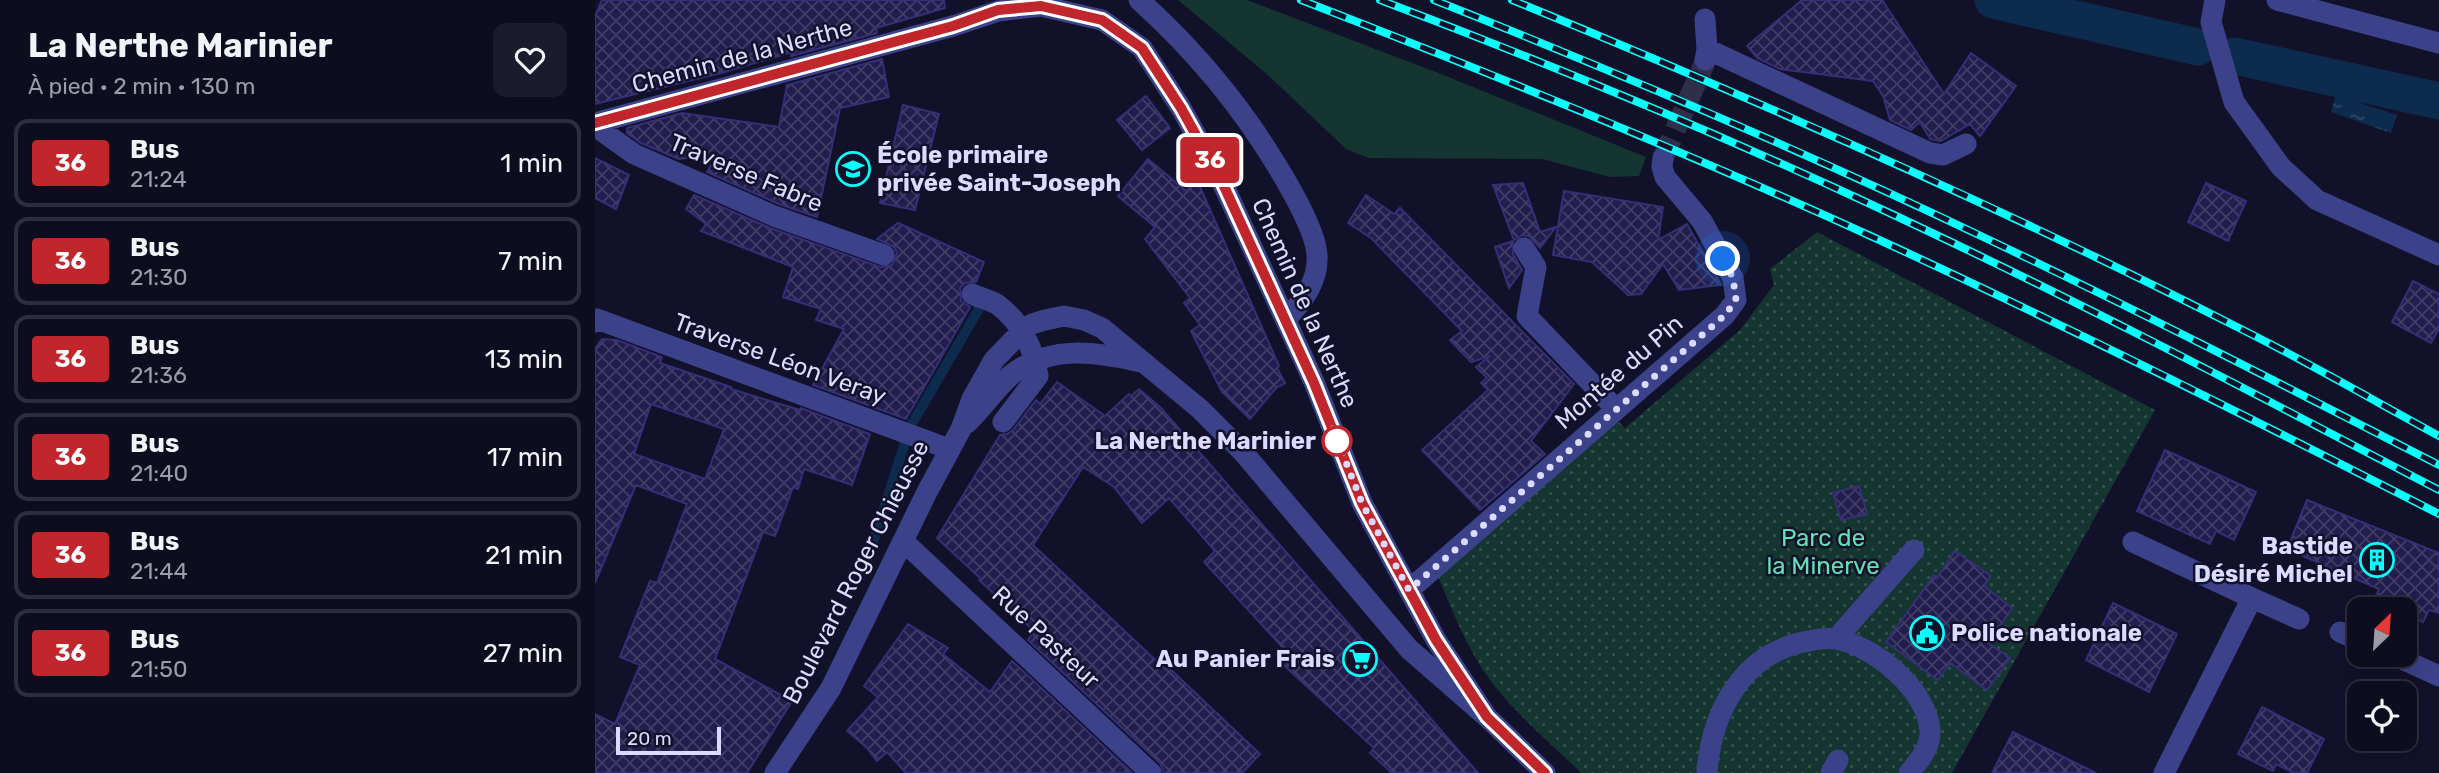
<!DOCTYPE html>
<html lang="fr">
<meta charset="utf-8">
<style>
:root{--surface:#0e0d20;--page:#1c1b2d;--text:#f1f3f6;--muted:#9b9ca5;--line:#2e2d3e}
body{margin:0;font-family:Rubik,sans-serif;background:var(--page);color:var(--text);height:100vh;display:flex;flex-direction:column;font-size:26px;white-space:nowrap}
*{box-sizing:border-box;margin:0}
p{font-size:23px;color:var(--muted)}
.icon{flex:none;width:38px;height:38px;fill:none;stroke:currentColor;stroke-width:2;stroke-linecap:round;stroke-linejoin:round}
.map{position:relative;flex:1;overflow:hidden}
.panel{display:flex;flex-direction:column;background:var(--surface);width:595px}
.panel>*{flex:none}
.badge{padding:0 14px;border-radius:5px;font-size:24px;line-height:46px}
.needle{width:46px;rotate:25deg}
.buttons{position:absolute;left:1752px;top:597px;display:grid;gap:14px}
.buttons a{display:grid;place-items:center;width:70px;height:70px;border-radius:14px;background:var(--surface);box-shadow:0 4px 18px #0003,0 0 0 2px var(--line);font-size:35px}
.scale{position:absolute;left:21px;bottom:18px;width:105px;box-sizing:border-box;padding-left:7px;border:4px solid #dbdaff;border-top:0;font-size:19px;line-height:24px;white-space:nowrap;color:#dbdaff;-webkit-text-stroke:5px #12112a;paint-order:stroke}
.you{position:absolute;width:35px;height:35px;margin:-18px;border:5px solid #fff;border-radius:50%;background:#1a73e8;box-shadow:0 0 0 10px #1a73e833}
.map>.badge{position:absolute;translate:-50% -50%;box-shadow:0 0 0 4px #fff}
.round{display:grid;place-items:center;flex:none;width:74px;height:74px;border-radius:14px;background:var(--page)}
.overview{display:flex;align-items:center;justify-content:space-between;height:119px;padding:0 28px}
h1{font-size:33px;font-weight:700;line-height:52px}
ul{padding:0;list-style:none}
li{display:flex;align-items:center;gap:21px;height:88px;margin:0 14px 10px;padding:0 14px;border:4px solid var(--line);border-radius:14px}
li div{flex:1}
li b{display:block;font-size:26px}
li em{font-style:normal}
li .badge{min-width:77px;font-weight:700;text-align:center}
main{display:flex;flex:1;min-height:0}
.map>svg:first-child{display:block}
</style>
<main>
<section class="panel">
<div class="overview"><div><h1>La Nerthe Marinier</h1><p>À pied · 2 min · 130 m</p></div><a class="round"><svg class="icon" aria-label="heart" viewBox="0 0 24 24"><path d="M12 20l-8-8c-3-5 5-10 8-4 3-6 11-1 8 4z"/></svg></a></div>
<ul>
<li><span class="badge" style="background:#c0262c;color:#fff">36</span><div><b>Bus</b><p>21:24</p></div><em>1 min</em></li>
<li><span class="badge" style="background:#c0262c;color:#fff">36</span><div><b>Bus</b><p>21:30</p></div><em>7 min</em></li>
<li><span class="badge" style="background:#c0262c;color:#fff">36</span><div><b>Bus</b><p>21:36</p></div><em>13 min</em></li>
<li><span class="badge" style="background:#c0262c;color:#fff">36</span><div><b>Bus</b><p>21:40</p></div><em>17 min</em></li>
<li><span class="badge" style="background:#c0262c;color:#fff">36</span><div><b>Bus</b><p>21:44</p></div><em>21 min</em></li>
<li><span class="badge" style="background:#c0262c;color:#fff">36</span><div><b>Bus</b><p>21:50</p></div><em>27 min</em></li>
</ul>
</section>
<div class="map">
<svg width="1844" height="773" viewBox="0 0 1844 773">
<defs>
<pattern id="park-dots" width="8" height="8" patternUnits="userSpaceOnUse" patternTransform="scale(1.75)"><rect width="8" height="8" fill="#143530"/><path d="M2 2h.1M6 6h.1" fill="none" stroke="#36524f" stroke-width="1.8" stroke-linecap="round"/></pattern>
<pattern id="water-ripples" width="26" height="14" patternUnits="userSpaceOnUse" patternTransform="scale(1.75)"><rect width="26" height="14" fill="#0d2b4d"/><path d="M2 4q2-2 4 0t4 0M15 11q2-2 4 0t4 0" fill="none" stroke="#304968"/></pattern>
<pattern id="building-cross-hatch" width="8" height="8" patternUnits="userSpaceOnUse" patternTransform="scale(1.75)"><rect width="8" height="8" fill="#211d4c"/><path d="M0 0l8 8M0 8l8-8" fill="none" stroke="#413d67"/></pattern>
</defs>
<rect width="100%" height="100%" fill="#12112a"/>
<path fill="#143530" d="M583,0H652L846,74L1051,157L1044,176L1015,177L947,159L774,158L751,149L674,76Z"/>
<path fill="url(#park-dots)" d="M1222,232L1560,410L1357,773H986C951,738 909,705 883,662C866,634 855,604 842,574L1021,419L1030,428L1145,330L1179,285L1175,269Z"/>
<path fill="url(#water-ripples)" d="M1741,95L1802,115L1796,133L1736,112Z"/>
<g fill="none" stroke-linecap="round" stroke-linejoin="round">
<path stroke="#0d2b4d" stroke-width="10" d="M273,558L315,427L385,307"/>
<path stroke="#0d2b4d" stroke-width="37" d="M1398,0L1603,47
M1640,56L1844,101"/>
</g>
<path fill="url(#building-cross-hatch)" stroke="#352f77" stroke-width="2" fill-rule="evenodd" d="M7,0H349L350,8L281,28L282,33L196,56L197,52L126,73L0,104V16Z
M1207,0H1287L1349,94L1376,53L1421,86L1385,136L1375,124L1346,141L1339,140L1335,139L1325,122L1316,130L1295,120L1288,96L1278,81L1185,69L1162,58L1152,46Z
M287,59L294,97L245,108L222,217L184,204L112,172L122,155L84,159L46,143L32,133V128L87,113L184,127L192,85Z
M551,96L575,128L547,150L522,120Z
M308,105L344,114L320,210L285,203Z
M0,158L34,175L21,209L0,198Z
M553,159L591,191L602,180L684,366L682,368L690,383L681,388L655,419L627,392L596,331L605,325L589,303L595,298L550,239L560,227L523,196Z
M928,183L945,232L961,227L945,248L934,236L928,235L919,240L898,185Z
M1611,183L1651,201L1633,241L1593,222Z
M969,191L1068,207L1063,240L1092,224L1126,285L1084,290L1068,264L1046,294L1033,295L997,262L958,255Z
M99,195L175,228L285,267L297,265L302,253L298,246L282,239L303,223L389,262L381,282L370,283L365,288L366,301L375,307L311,419L218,385L249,329L221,320L226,309L188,297L198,267L106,231L111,224L91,209Z
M771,195L799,214L805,208L979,384L936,441L950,454L885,510L827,450L893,390L886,383L892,378L881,367L895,356L876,362L855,340L867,331L776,238L753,223Z
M918,241V254L927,270L914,288L900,247Z
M1818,281L1844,294V328L1836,343L1797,322Z
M7,339L22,340L67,357L65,363L136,387V389L205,410L206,408L275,434L257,485L209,469L203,489L198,487L180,536L168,532L120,659L197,701L152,773H0V714L20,724L45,665L25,657L55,581L62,583L92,504L41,485L0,583V349ZM56,404L129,429L110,479L39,454Z
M462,382L510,416L534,394L536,396L544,389L566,408L883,773H797L775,753L779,748L682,659L690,650L609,562L620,551L574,498L547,523L519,487L488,467L438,545L570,669L573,667L665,754L647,773H569L565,763L433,640L439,631L384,580L385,578L342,538L405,435L412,434L418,430L441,400L445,404Z
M1570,450L1661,492L1639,540L1621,531L1615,544L1542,511Z
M1264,486L1272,514L1246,520L1238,493Z
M1712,500L1844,553V613L1834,610L1828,622L1810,615V609H1795L1778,602L1784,589L1692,549Z
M1360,551L1396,576L1389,586L1417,608L1393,643L1415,658L1392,690L1355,663L1343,680L1291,642L1339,575L1342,578Z
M1518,603L1582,634L1554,692L1491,660Z
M313,624L353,648L348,654L395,692L417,661L537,773H311L292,752L282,761L271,747L252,731L283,697L269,686Z
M1667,707L1729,739L1712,773H1699L1681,764L1678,771L1643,754Z
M1418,732L1501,773H1397Z"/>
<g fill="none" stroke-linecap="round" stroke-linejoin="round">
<path stroke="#302f4a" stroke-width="21" stroke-dasharray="21 10" stroke-linecap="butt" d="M1068,158L1110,62"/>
<path stroke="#3c4289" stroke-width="21" d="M544,0C603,53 652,113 691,181C702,200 720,232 722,254C724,281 708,301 691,319
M1620,0L1616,22L1639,102L1686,167L1722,200L1844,255
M1682,0L1844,43
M1112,49L1335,153L1348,155L1371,144
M1110,60L1112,49L1110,19
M0,123L358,26L403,11L446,6L507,20L547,48L586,108L628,184L719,382L767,503L841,640L892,717
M0,126L39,154L179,216L289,255
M929,248L941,267L932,316L1021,409
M377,294C385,298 396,300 403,305C426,322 439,349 443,376L408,422
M0,322L2,319L354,449
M372,423C388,408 400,389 416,375C455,344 502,352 546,362
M308,541L556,773
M1538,542L1657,598
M814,590L1130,315L1141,300L1138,278L1107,221L1070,177L1067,167L1068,158
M1745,632L1764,640
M1241,639L1319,550
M1796,654L1844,676
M180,773L236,688L332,492L366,429L377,399L399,360L426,332L437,324L450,320L469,316L489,320L507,328L605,409L647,451L814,649L892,717L950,773
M1112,773C1116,716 1144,658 1204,643C1216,640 1229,637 1241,639C1279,646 1333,690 1335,731C1336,747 1324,761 1314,773
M1236,773L1243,760
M1569,773L1657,598L1704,619"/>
<g stroke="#07fffc" stroke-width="8">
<path id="rail" d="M706,0C900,75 1092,152 1280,238C1470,325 1658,419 1844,514
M785,0C950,62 1113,129 1273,203C1466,292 1655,391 1844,490
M839,0C1024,73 1206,150 1386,236C1540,309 1692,387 1844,465
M917,0C1162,100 1404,206 1640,326C1709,360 1776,399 1844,436"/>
</g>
<use href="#rail" stroke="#12112a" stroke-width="5" stroke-dasharray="16" stroke-linecap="butt"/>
</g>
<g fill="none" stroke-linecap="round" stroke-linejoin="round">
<g stroke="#fff" stroke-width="16">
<path id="line" d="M0,123L358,26L403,10L446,6L507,20L547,48L586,108L628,184L719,383L767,503L841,640L892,717L950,773"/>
</g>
<use href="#line" stroke="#c0262c" stroke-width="10"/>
<path stroke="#dbdaff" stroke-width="7" stroke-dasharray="0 12.6" d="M742,441L738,429L767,503L814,590L1130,315L1141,300L1138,278L1128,259"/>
</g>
<defs>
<g id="school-ring" transform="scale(1.75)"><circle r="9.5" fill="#12112a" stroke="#07fffc" stroke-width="1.5"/><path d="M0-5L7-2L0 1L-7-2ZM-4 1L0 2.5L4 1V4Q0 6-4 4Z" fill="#07fffc"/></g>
<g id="building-ring" transform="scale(1.75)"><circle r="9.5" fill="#12112a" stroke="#07fffc" stroke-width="1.5"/><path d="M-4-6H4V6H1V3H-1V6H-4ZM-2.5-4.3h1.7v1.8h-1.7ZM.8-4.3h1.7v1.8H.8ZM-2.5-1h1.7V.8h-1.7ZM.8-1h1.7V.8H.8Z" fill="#07fffc"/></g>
<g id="civic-ring" transform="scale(1.75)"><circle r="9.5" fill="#12112a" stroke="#07fffc" stroke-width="1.5"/><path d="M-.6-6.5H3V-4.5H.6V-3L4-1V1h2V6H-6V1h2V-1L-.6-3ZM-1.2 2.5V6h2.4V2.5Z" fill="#07fffc"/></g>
<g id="supermarket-ring" transform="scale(1.75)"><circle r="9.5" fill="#12112a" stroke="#07fffc" stroke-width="1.5"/><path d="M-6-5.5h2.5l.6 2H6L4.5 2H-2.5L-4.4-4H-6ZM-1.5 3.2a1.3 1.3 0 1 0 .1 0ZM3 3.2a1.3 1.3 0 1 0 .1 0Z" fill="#07fffc"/></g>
</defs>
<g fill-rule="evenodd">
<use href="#school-ring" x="258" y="169"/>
<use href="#building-ring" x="1782" y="560"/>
<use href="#civic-ring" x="1332" y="633"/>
<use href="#supermarket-ring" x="765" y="659"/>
</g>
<circle fill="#fff" stroke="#c0262c" stroke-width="3.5" cx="742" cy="441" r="14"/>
<g text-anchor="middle" stroke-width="5" stroke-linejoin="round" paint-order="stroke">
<g font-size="24" fill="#dbdaff" stroke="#12112a">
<text transform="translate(147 56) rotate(-15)" y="8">Chemin de la Nerthe</text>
<text transform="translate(151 173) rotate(23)" y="8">Traverse Fabre</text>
<text transform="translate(710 303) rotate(66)" y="8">Chemin de la Nerthe</text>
<text transform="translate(185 359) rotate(20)" y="8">Traverse Léon Veray</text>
<text transform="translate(1024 372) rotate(-41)" y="8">Montée du Pin</text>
<text transform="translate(261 572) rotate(-63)" y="8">Boulevard Roger Chieusse</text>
<text transform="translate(451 637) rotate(43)" y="8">Rue Pasteur</text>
</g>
<g font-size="24" font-weight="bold" fill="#dbdaff" stroke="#12112a" text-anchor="start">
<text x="282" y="163">École primaire<tspan x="282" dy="28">privée Saint-Joseph</tspan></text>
<text x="1758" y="554" text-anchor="end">Bastide<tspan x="1758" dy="28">Désiré Michel</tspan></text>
<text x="1356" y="641">Police nationale</text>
<text x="740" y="667" text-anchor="end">Au Panier Frais</text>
</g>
<g font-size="24" font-weight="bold" fill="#dbdaff" stroke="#12112a" text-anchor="end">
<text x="721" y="449">La Nerthe Marinier</text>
</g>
<g font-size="24" fill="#64e1b4" stroke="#12112a">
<text x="1228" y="546">Parc de<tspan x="1228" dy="28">la Minerve</tspan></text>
</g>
</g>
</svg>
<div class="buttons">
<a><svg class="needle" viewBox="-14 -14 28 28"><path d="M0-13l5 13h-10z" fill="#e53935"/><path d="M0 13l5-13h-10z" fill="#9b9ca5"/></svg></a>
<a><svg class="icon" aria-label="locate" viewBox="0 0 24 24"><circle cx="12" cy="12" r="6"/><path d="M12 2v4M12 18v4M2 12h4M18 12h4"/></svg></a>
</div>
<div class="scale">20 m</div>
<div class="you" style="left:1128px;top:259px"></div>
<b class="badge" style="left:615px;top:160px;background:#c0262c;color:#fff">36</b>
</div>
</main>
